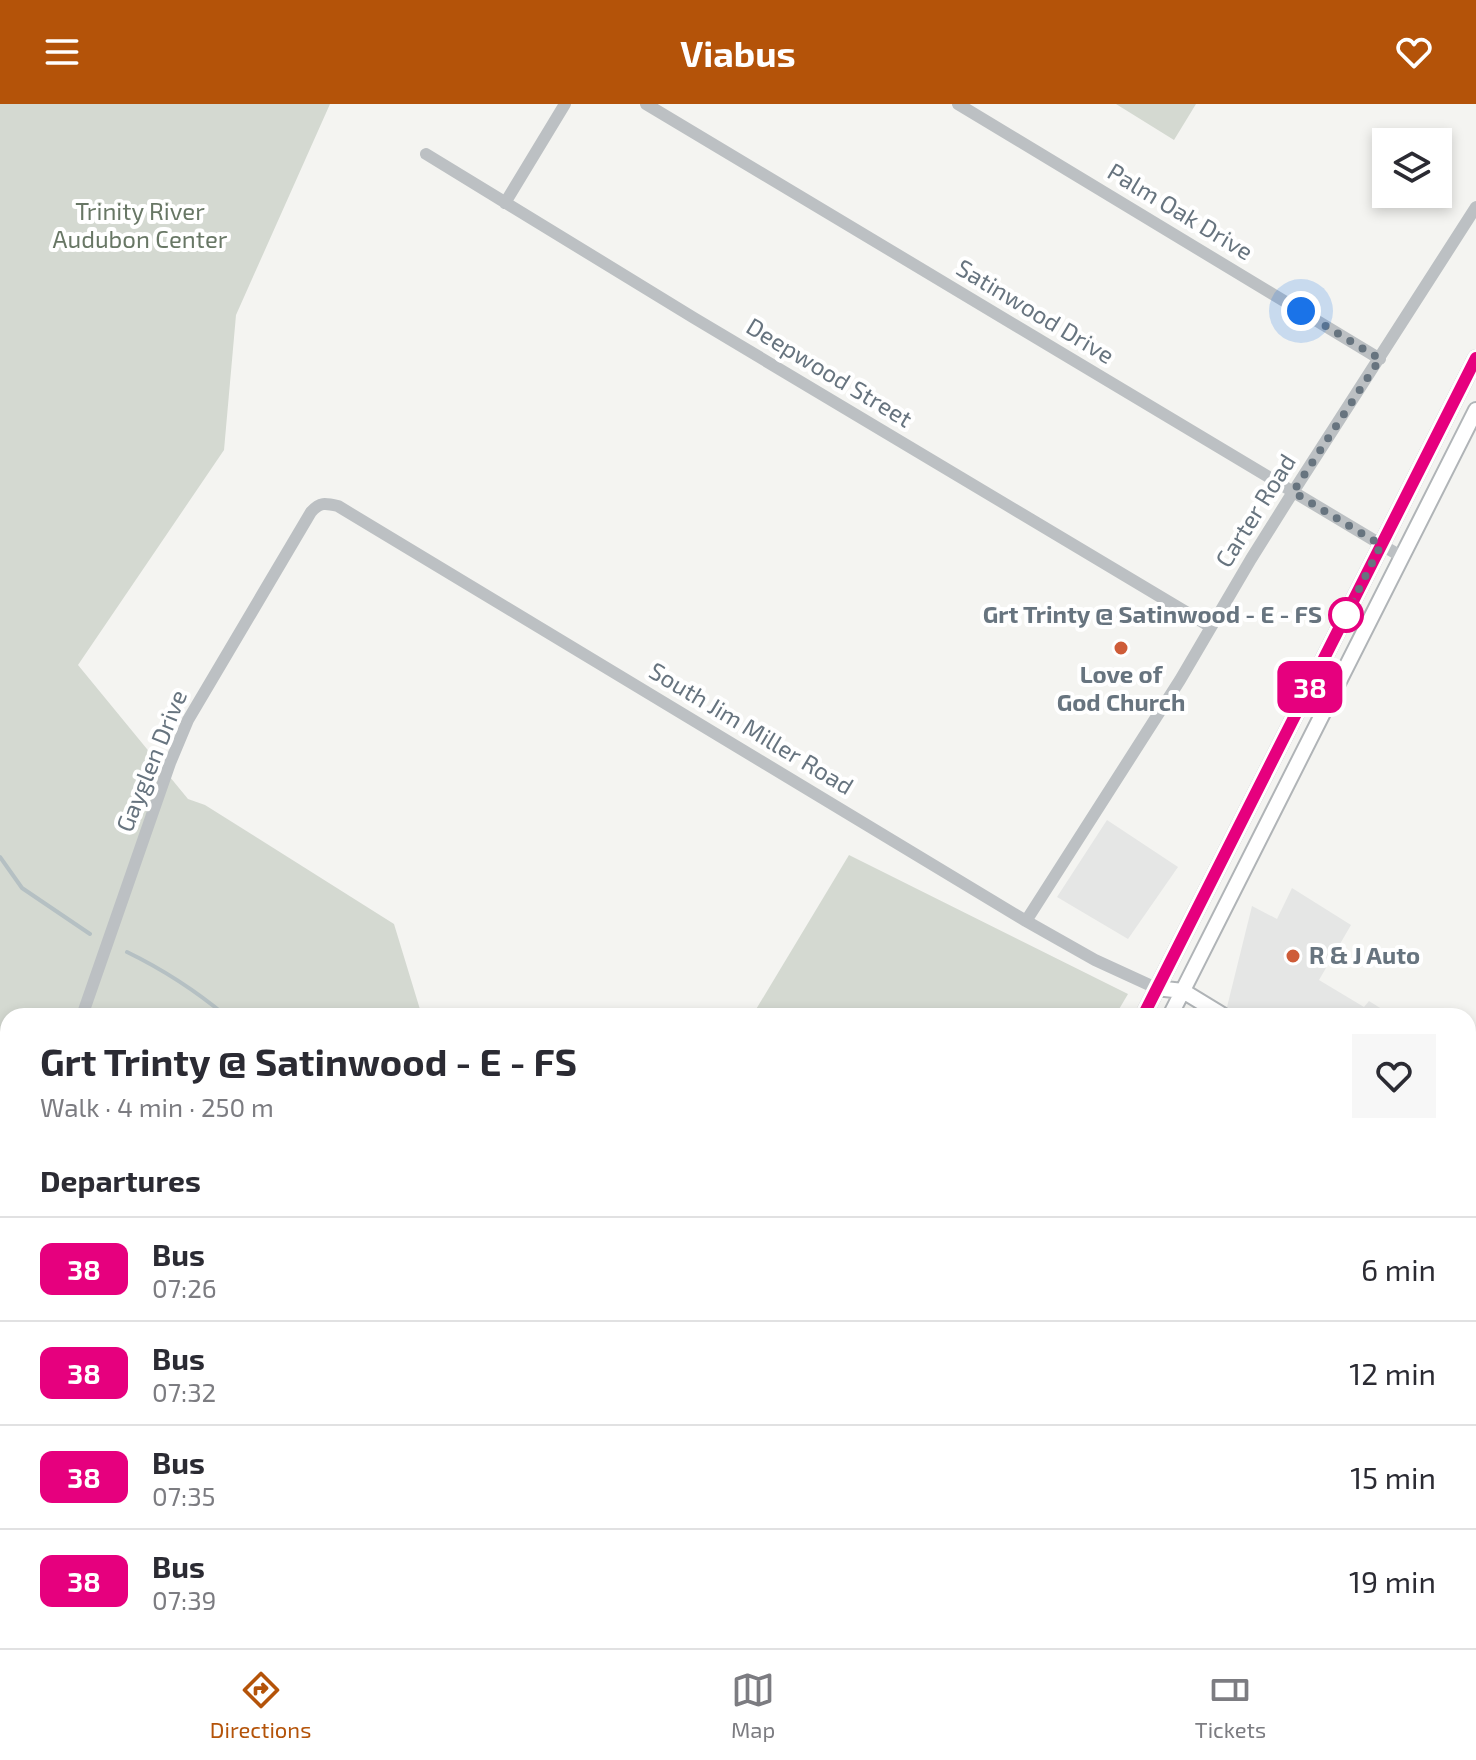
<!DOCTYPE html>
<meta charset="utf-8">
<style>
:root{--surface:#fff;--page:#f7f7f7;--text:#2b2b33;--muted:#7c7c81;--line:#e1e1e2;--accent:#b45309}
body{margin:0;font-family:"Exo 2",sans-serif;background:var(--page);color:var(--text);height:100vh;display:flex;flex-direction:column;font-size:30px;white-space:nowrap}
*{box-sizing:border-box;margin:0}
p{font-size:26px;color:var(--muted)}
.icon{flex:none;width:44px;height:44px;fill:none;stroke:currentColor;stroke-width:2;stroke-linecap:round;stroke-linejoin:round}
.map{position:relative;flex:1;overflow:hidden}
.drawer{position:absolute;left:0px;top:904px;width:1476px;height:640px;display:flex;flex-direction:column;background:var(--surface);border-radius:24px 24px 0 0;box-shadow:0 4px 12px #0003}
.drawer>*{flex:none}
.badge{padding:0 16px;border-radius:12px;font-size:28px;line-height:52px}
.tools{position:absolute;left:1372px;top:24px;display:grid;gap:16px}
.tools a{display:grid;place-items:center;width:80px;height:80px;border-radius:0px;background:var(--surface);box-shadow:0 4px 12px #0003;font-size:40px}
.you{position:absolute;width:40px;height:40px;margin:-20px;border:6px solid #fff;border-radius:50%;background:#1a73e8;box-shadow:0 0 0 12px #1a73e833}
.map>.badge{position:absolute;translate:-50% -50%;box-shadow:0 0 0 4px #fff}
h2{padding:0 40px;font-size:30px;line-height:72px}
.round{display:grid;place-items:center;flex:none;width:84px;height:84px;border-radius:0px;background:var(--page)}
.summary{display:flex;align-items:center;justify-content:space-between;height:136px;padding:0 40px}
h1{font-size:38px;font-weight:700;line-height:60px}
ul{padding:0;list-style:none}
li{display:flex;align-items:center;gap:24px;height:104px;padding:0 40px;border-top:2px solid var(--line)}
li div{flex:1}
li b{display:block;font-size:30px}
li em{font-style:normal}
li .badge{min-width:88px;font-weight:700;text-align:center}
header{display:flex;justify-content:space-between;align-items:center;height:104px;padding:0 40px;background:var(--accent);color:#fff;font-size:36px;font-weight:700}
.menu{display:flex;justify-content:space-around;align-items:center;height:112px;border-top:2px solid var(--line);background:var(--surface);font-size:22px;color:var(--muted)}
.menu a{display:grid;justify-items:center;gap:4px}
.menu .current{color:var(--accent)}
.map>svg:first-child{display:block}
</style>
<header><svg class="icon" aria-label="menu" viewBox="0 0 24 24"><path d="M4 6h16M4 12h16M4 18h16"/></svg>Viabus<svg class="icon" aria-label="heart" viewBox="0 0 24 24"><path d="M12 20l-8-8c-3-5 5-10 8-4 3-6 11-1 8 4z"/></svg></header>
<div class="map">
<svg width="1476" height="1544" viewBox="0 0 1476 1544">
<rect width="100%" height="100%" fill="#f4f4f1"/>
<path fill="#e5e6e5" d="M1107,716L1178,763L1128,835L1057,793Z
M1292,784L1351,821L1319,876L1364,903L1369,897L1393,912H1243L1227,903L1252,802L1277,815Z
M1475,1111L1476,1544H1317L1303,1536H1468V1122Z"/>
<path fill="#d4d9d1" d="M0,0H330L236,211L224,346L78,561L188,695L205,701L394,820L422,912H8V961L0,958Z
M1116,0H1196L1174,36Z
M849,751L1128,890L1115,912H752Z
M562,1536H745L740,1544H511L515,1541L559,1539Z"/>
<g fill="none" stroke-linecap="round" stroke-linejoin="round">
<path stroke="#b5c0c3" stroke-width="4" d="M0,753L22,784L90,830
M127,848C162,865 196,887 226,912
M634,1544L639,1536"/>
<g stroke="#b0b4b7" stroke-width="18">
<path id="major" d="M1156,884L1183,887L1224,912
M1143,912L1476,254
M1170,912L1476,306
M1468,1058L1476,1063
M1468,1087L1476,1092
M779,1544L783,1536
M799,1544L804,1536"/>
</g>
<path stroke="#bcc0c3" stroke-width="12" d="M646,0L1402,453
M958,0L1380,255
M426,50L694,214L1211,523
M505,99L565,0
M1026,817L1180,576L1251,455L1293,388L1476,103
M82,912L170,659L188,616L311,408C320,398 325,399 338,402L1026,817L1095,856L1156,884
M0,967L8,969
M0,1162L8,1131
M0,1357L8,1395
M0,1500L8,1467
M168,1544L170,1536"/>
<use href="#major" stroke="#fff" stroke-width="14"/>
</g>
<g fill="none" stroke-linecap="round" stroke-linejoin="round">
<g stroke="#fff" stroke-width="18">
<path id="line" d="M1143,912L1476,254"/>
</g>
<use href="#line" stroke="#e6007e" stroke-width="12"/>
<path stroke="#67747f" stroke-width="8" stroke-dasharray="0 14.4" d="M1301,207L1380,255L1293,388L1381,441L1341,521L1346,511"/>
</g>
<circle fill="#fff" stroke="#e6007e" stroke-width="4" cx="1346" cy="511" r="16"/>
<g fill="#ce5c38" stroke="#fff" stroke-width="3">
<circle cx="1121" cy="544" r="8"/>
<circle cx="1293" cy="852" r="8"/>
</g>
<g text-anchor="middle" stroke-width="8" stroke-linejoin="round" paint-order="stroke">
<g font-size="24" fill="#687765" stroke="#fff">
<text x="140" y="116">Trinity River<tspan x="140" dy="28">Audubon Center</tspan></text>
</g>
<g font-size="24" fill="#67747f" stroke="#fff">
<text transform="translate(1180 108) rotate(31)" y="8">Palm Oak Drive</text>
<text transform="translate(1035 208) rotate(31)" y="8">Satinwood Drive</text>
<text transform="translate(829 269) rotate(31)" y="8">Deepwood Street</text>
<text transform="translate(1256 407) rotate(-58)" y="8">Carter Road</text>
<text transform="translate(751 625) rotate(31)" y="8">South Jim Miller Road</text>
<text transform="translate(152 657) rotate(-68)" y="8">Gayglen Drive</text>
</g>
<g font-size="24" font-weight="bold" fill="#67747f" stroke="#fff" text-anchor="end">
<text x="1322" y="519">Grt Trinty @ Satinwood - E - FS</text>
</g>
<g font-size="24" font-weight="bold" fill="#67747f" stroke="#fff">
<text x="1121" y="579">Love of<tspan x="1121" dy="28">God Church</tspan></text>
<text x="1309" y="860" text-anchor="start">R &amp; J Auto</text>
</g>
</g>
</svg>
<div class="tools">
<a><svg class="icon" aria-label="layers" viewBox="0 0 24 24"><path d="M12 4l9 5-9 5-9-5zM3 14l9 5 9-5"/></svg></a>
</div>
<div class="you" style="left:1301px;top:207px"></div>
<b class="badge" style="left:1310px;top:583px;background:#e6007e;color:#fff">38</b>
<section class="drawer">
<div class="summary"><div><h1>Grt Trinty @ Satinwood - E - FS</h1><p>Walk · 4 min · 250 m</p></div><a class="round"><svg class="icon" aria-label="heart" viewBox="0 0 24 24"><path d="M12 20l-8-8c-3-5 5-10 8-4 3-6 11-1 8 4z"/></svg></a></div>
<h2>Departures</h2>
<ul>
<li><span class="badge" style="background:#e6007e;color:#fff">38</span><div><b>Bus</b><p>07:26</p></div><em>6 min</em></li>
<li><span class="badge" style="background:#e6007e;color:#fff">38</span><div><b>Bus</b><p>07:32</p></div><em>12 min</em></li>
<li><span class="badge" style="background:#e6007e;color:#fff">38</span><div><b>Bus</b><p>07:35</p></div><em>15 min</em></li>
<li><span class="badge" style="background:#e6007e;color:#fff">38</span><div><b>Bus</b><p>07:39</p></div><em>19 min</em></li>
</ul>
</section>
</div>
<nav class="menu">
<a class="current"><svg class="icon" aria-label="directions" viewBox="0 0 24 24"><path d="M12 3l9 9-9 9-9-9zM9 14v-3h6M13 9l2 2-2 2"/></svg>Directions</a>
<a><svg class="icon" aria-label="map" viewBox="0 0 24 24"><path d="M3 6l6-2 6 2 6-2v14l-6 2-6-2-6 2zM9 4v14M15 6v14"/></svg>Map</a>
<a><svg class="icon" aria-label="tickets" viewBox="0 0 24 24"><path d="M3 7h18v10H3zM15 7v10"/></svg>Tickets</a>
</nav>
